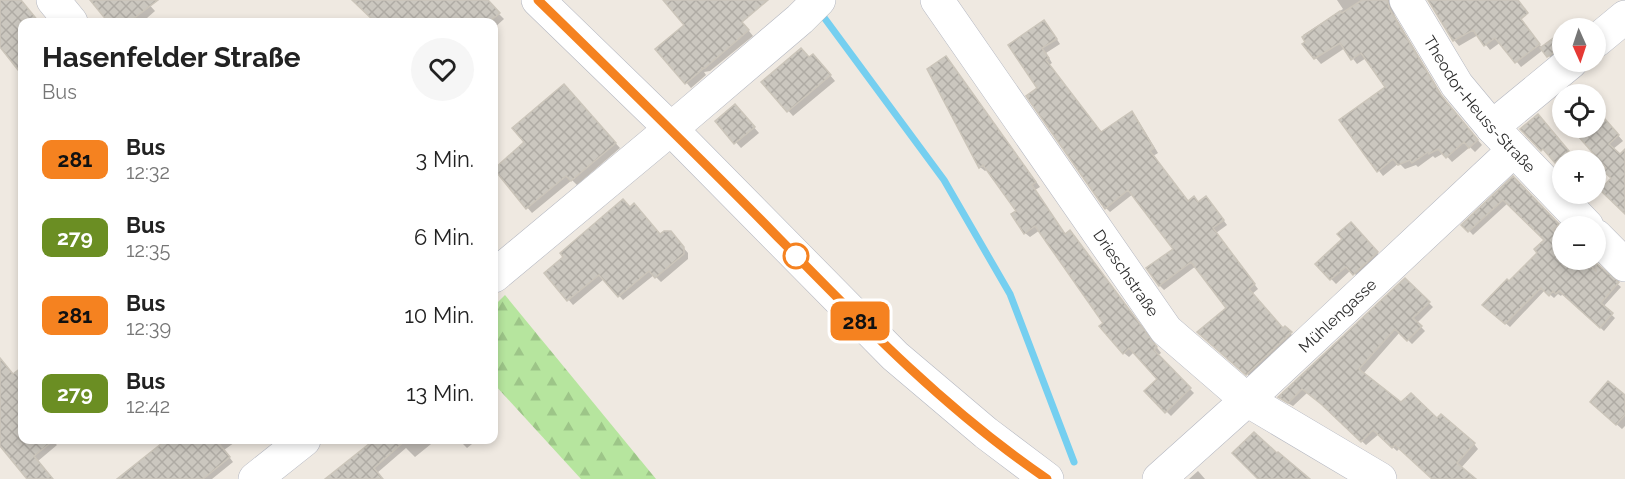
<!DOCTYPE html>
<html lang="de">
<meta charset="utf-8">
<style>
:root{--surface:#fff;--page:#f6f6f6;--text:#222;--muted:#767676}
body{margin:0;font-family:Raleway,sans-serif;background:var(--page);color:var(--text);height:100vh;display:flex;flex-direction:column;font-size:22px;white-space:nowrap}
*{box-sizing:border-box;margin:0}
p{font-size:20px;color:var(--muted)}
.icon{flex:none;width:33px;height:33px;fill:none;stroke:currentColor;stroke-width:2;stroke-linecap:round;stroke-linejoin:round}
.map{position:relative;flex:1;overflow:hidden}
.drawer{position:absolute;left:18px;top:18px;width:480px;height:426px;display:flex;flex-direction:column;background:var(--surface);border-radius:12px;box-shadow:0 3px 9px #0003}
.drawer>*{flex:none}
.badge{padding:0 12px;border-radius:9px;font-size:21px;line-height:39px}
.needle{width:39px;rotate:177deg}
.tools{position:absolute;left:1552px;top:18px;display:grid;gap:12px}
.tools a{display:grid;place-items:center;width:54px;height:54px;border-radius:50%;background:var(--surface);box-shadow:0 3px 9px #0003;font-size:30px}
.map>.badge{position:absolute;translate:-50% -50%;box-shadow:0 0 0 3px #fff}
.round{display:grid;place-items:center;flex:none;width:63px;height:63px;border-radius:32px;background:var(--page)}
.head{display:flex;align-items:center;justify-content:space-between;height:102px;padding:0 24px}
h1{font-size:28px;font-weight:700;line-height:45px}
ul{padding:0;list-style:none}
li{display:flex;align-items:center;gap:18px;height:78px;padding:0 24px}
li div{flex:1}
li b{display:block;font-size:22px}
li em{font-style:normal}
li .badge{min-width:66px;font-weight:700;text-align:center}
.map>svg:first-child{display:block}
</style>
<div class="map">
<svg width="1625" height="479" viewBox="0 0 1625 479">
<defs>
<pattern id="forest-firs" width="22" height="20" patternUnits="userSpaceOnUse" patternTransform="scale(1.5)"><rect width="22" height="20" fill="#b6e59e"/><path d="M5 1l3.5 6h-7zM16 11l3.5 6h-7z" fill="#9dc588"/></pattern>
<pattern id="building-cross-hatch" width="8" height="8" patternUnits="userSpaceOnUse" patternTransform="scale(1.5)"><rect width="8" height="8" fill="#cbc7bf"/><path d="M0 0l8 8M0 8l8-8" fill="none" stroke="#afaba4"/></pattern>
</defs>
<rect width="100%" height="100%" fill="#efe9e1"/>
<path fill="url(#forest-firs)" d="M505,295L656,479H581L494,384V306Z"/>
<path fill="#0003" d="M0,0H20L38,22H22V71L0,45Z
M93,0H145L155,11L147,18L151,22H111Z
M364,0H485L504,19L494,28V22H460L442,2L421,22H376L359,5Z
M665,0H717L727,4L753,36L710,71L704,72L706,75L691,88L658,49L686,26Z
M1337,0H1393L1392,6L1395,16L1446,102L1482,145L1475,152L1470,147L1452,162L1444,153L1435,158L1433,156L1418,167L1416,165L1405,169L1399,163L1383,176L1341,121L1387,87L1366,58L1357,64L1345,48L1321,64L1304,44L1308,42L1303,35L1343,9Z
M1430,0H1505L1543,49L1563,32V50L1551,58L1543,50L1521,67L1501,42L1490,50L1478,35L1459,46L1454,40Z
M1048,26L1060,44L1046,53L1052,63L1049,65L1102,133L1132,113L1136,117L1158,153L1153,156L1188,202H1210L1227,225L1216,233L1258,289L1252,294L1283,330L1285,328L1295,338L1252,378L1204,337L1228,308L1196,266L1164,290L1160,286L1148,269L1175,249L1133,194L1110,212L1106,208L1039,89L1010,46Z
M810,59L818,61L835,81L793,116L763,82Z
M950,62L1040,187L1035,190L1066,235L1074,237L1161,353L1157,356L1194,393L1171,416L1146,391L1159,379L1134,352L1129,357L1124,353L1040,230L1030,237L1025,233L1018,211L988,169L985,171L980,167Z
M568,91L620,148L577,185L572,180L532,213L495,170L527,142Z
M735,106L759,133L741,148L717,121Z
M1543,121L1573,157L1569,160H1563L1561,167L1522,129Z
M1610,126L1623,141L1613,149L1625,161V211L1615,176L1573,128H1590L1594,131Z
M1513,178L1563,229V260H1591L1621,287L1603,307L1615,318L1604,331L1563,293L1561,296L1558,294L1554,298L1545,290L1510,327L1488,308L1509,283L1539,253L1546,240L1508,203L1473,235L1464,225Z
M1351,224L1381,257L1359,278L1351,270L1336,284L1317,264L1344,239Z
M661,236L675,238L688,253V259L661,282L654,275L623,300L604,279L573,305L546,273Z
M1405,280L1433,307L1417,323L1425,331L1412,344L1400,332L1363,374L1401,404L1437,420L1441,416L1474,444L1478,449L1461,468L1474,479H1434L1400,448L1397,451L1379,434L1366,445L1327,408L1307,393L1293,406L1284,401Z
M0,359L14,376L22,369V440H52L57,445L38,461L53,479H28L0,444Z
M1625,397V426L1622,429L1597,407Z
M166,440H183L185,441L187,440H238L224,450L233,462L212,479H117Z
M376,440H436L415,457L406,448L377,473L382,479H328Z
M459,440H477L467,448Z
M1198,471L1205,479H1189Z"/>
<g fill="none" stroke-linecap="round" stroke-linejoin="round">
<path stroke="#75cff0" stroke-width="7" d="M820,12L944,180L1010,294L1074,462"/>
</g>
<path fill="url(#building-cross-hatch)" stroke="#cbc5ba" stroke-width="1.5" d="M0,0H21L39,22H22V75L0,47Z
M90,0H158L129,22H108Z
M352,0H488L500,13L489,22H375Z
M663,0H768L742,22L749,30L705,68H701L703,69L685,84L655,49L684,25Z
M1362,0H1387L1390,10L1441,95L1478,140L1469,148L1464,142L1446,158L1438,149L1429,154L1428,152L1412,163L1410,160L1398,165L1393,159L1377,172L1339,120L1385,87L1361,53L1351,60L1340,43L1314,59L1302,44L1305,42L1302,37L1340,11L1342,13Z
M1428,0H1518L1528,13L1521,19L1540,44L1515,63L1495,38L1484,46L1473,30L1453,41Z
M1044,20L1057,39L1042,48L1049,58L1046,60L1101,132L1132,111L1154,148L1150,151L1188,201L1194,196L1198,202L1206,196L1224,220L1213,228L1255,284L1249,289L1283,328L1285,326L1292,332L1246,375L1197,332L1226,308L1191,262L1159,286L1146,268L1173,249L1128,190L1105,209L1026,96L1037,88L1008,45Z
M1563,31V46L1547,57L1540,48Z
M801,48L809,57L813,54L831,75L787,112L761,82Z
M946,56L1036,182L1032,185L1065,234L1070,230L1157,347L1154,350L1191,388L1165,413L1144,391L1157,379L1129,348L1123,354L1099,326L1103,323L1035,226L1024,234L1011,214L1016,211L983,165L979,168L927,69Z
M564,84L616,143L571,181L566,176L526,209L494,169L524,142L512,128Z
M735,104L755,127L734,144L715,121Z
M1538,114L1569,151L1555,163L1543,149L1541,151L1520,129Z
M1605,119L1619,135L1609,144L1620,154L1625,149V214L1600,190L1611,178L1603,171L1606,168L1571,128L1594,129Z
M1513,176L1559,224L1553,230L1563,240V260H1584L1596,271V263L1619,282L1601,303L1613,313L1600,328L1559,291L1556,294L1553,291L1549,296L1541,288L1505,324L1482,305L1507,279L1509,281L1537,253L1534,249L1544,240L1503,200L1468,232L1461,225Z
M623,199L630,207L634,203L660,234L664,231H671L684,247V254L655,278L649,271L618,297L599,275L567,301L544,273L563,257L560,253Z
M1351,222L1378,252L1353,275L1346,267L1330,280L1315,264L1342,239L1337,234Z
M1405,278L1430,302L1413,318L1422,326L1407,341L1395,329L1359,369L1401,402L1411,393L1437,418L1441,414L1475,443L1457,463L1476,479H1432L1395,445L1392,448L1373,430L1361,442L1321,404L1302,389L1288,403L1278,397Z
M0,358L13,374L22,367V440H54L34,456L53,479H27L0,446Z
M1608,381L1625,395V415L1616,425L1590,402Z
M1254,432L1277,453L1278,452L1310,479H1258L1232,453Z
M166,440H216L230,457L203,479H117Z
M374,440H406L374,468L383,479H325Z"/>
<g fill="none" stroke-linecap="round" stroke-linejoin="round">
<g stroke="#b4b7c1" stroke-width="34">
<g id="minor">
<path d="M53,0L71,22"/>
<path d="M538,0L671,129L895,356L986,433L1047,479"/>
<path id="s1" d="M937,0L1166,330L1247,400L1380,479"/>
<path id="s2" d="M1406,0L1457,85L1492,127L1587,226"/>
<path d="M1596,41L1625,17"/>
<path d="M1492,127L1571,62"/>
<path d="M1596,236L1625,265"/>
<path d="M494,276L685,117L800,19L819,0"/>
<path d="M255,479L304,440"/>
<path id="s3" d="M1159,479L1247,400L1513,151"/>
</g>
</g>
<use href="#minor" stroke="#fff" stroke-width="33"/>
</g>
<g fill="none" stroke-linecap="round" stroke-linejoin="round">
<g stroke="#fff" stroke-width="14">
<path id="line" d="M538,0C614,74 690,148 764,223C853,314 941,407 1047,479"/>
</g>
<use href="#line" stroke="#f58220" stroke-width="9"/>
</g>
<circle fill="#fff" stroke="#f58220" stroke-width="3" cx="796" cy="256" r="12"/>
<g text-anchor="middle" stroke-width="4.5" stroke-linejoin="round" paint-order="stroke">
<g font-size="16" fill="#2e2e2e" stroke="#fff">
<text dy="6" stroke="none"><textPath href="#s2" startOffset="128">Theodor-Heuss-Straße</textPath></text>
<text dy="6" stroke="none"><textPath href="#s1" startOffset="332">Drieschstraße</textPath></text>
<text dy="6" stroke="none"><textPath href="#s3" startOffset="242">Mühlengasse</textPath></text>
</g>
</g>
</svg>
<div class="tools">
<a><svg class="needle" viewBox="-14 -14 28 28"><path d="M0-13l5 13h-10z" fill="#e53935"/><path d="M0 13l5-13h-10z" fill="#767676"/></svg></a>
<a><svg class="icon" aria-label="locate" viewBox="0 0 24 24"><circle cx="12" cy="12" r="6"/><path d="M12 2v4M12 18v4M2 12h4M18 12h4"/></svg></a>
<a>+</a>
<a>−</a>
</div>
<b class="badge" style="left:860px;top:321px;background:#f58220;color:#111">281</b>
<section class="drawer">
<div class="head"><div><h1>Hasenfelder Straße</h1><p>Bus</p></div><a class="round"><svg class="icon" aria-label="heart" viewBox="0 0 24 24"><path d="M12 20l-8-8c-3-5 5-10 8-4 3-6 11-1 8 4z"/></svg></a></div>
<ul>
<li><span class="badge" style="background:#f58220;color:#111">281</span><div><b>Bus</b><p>12:32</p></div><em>3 Min.</em></li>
<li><span class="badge" style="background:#6b8e23;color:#fff">279</span><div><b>Bus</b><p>12:35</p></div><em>6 Min.</em></li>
<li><span class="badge" style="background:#f58220;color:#111">281</span><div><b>Bus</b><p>12:39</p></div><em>10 Min.</em></li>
<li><span class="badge" style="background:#6b8e23;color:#fff">279</span><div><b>Bus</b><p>12:42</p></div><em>13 Min.</em></li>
</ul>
</section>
</div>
